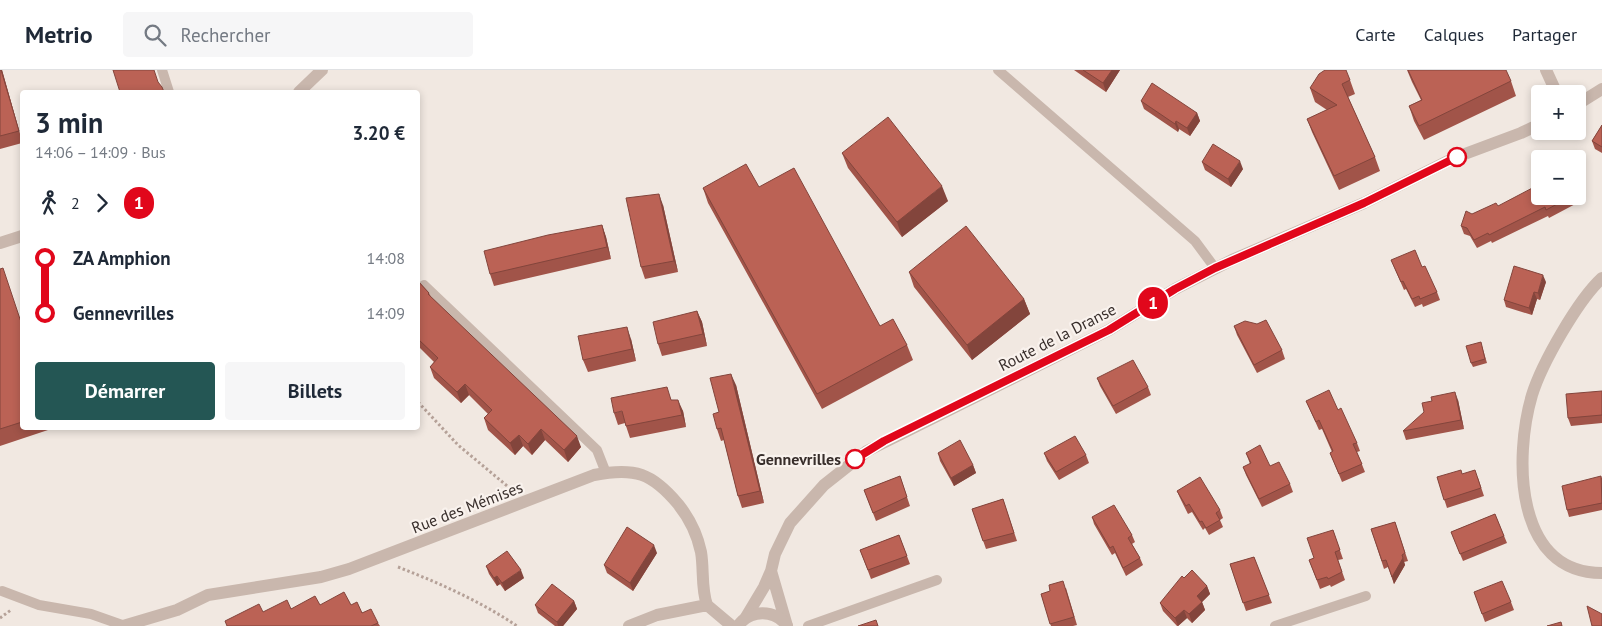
<!DOCTYPE html>
<html lang="fr">
<meta charset="utf-8">
<style>
:root{--surface:#fff;--page:#f6f6f7;--text:#1f2937;--muted:#747a83;--line:#e0e1e3;--accent:#245654}
body{margin:0;font-family:"PT Sans",sans-serif;background:var(--page);color:var(--text);height:100vh;display:flex;flex-direction:column;font-size:19px;white-space:nowrap}
*{box-sizing:border-box;margin:0}
p{font-size:16px;color:var(--muted)}
.icon{flex:none;width:28px;height:28px;fill:none;stroke:currentColor;stroke-width:2;stroke-linecap:round;stroke-linejoin:round}
.map{position:relative;flex:1;overflow:hidden}
.details{position:absolute;left:20px;top:20px;width:400px;height:340px;display:flex;flex-direction:column;background:var(--surface);border-radius:5px;box-shadow:0 2px 8px #0003}
.details>*{flex:none}
.badge{padding:0 10px;border-radius:16px;font-size:18px;line-height:32px}
.controls{position:absolute;left:1531px;top:15px;display:grid;gap:10px}
.controls a{display:grid;place-items:center;width:55px;height:55px;border-radius:5px;background:var(--surface);box-shadow:0 2px 8px #0003;font-size:25px}
.map>.badge{position:absolute;translate:-50% -50%;box-shadow:0 0 0 2px #fff}
.legs{display:flex;align-items:center;gap:8px;height:55px;padding:0 15px;font-size:16px}
.legs p{margin-inline-start:auto}
.summary{display:flex;align-items:center;justify-content:space-between;height:85px;padding:0 15px}
h1{font-size:28px;font-weight:800;line-height:38px}
.primary-button{display:flex;gap:10px;margin-top:auto;padding:10px 15px}
.primary-button a{flex:1;height:58px;border-radius:5px;background:var(--accent);color:#fff;font-size:20px;font-weight:800;line-height:58px;text-align:center}
.primary-button a+a{background:var(--page);color:var(--text)}
ul{padding:0 15px;list-style:none}
li{display:flex;align-items:center;gap:18px;height:55px;font-size:19px}
li i{display:grid;place-items:center;width:8px;height:100%;margin:0 6px;background:currentColor}
li i::after{content:'';width:12px;height:12px;margin:-6px;border:4px solid;border-radius:50%;background:var(--surface)}
li p{margin-inline-start:auto}
li:first-child i{background:linear-gradient(#0000 50%,currentColor 0)}
li:last-child i{background:linear-gradient(currentColor 50%,#0000 0)}
header{display:flex;align-items:center;gap:30px;box-sizing:border-box;height:70px;padding:0 25px;background:var(--surface);border-bottom:1px solid var(--line)}
header strong{font-size:24px}
nav{display:flex;gap:28px;margin-inline-start:auto;font-size:18px}
.search{width:350px;height:45px;background:var(--page);display:flex;align-items:center;gap:12px;box-sizing:border-box;padding:0 18px;border-radius:5px;color:var(--muted);font-size:19px}
.map>svg:first-child{display:block}
</style>
<header>
<strong>Metrio</strong>
<div class="search"><svg class="icon" aria-label="search" viewBox="0 0 24 24"><circle cx="10" cy="10" r="6"/><path d="M15 15l6 6"/></svg>Rechercher</div>
<nav><a>Carte</a><a>Calques</a><a>Partager</a></nav>
</header>
<div class="map">
<svg width="1602" height="556" viewBox="0 0 1602 556">
<rect width="100%" height="100%" fill="#f1e8e1"/>
<g fill="none" stroke-linecap="round" stroke-linejoin="round">
<path stroke="#b5a198" stroke-width="3" stroke-dasharray="2.5 2.5" stroke-linecap="butt" d="M418,332L458,375L512,420
M398,497C439,513 480,531 517,556
M0,548L11,540"/>
<path stroke="#c9b7ad" stroke-width="10" d="M162,0L169,22
M998,0L1195,171L1215,198
M424,215L597,380L606,403
M2,521L39,535L91,544L125,556
M808,556L937,510
M1275,556L1366,526"/>
<path stroke="#c9b7ad" stroke-width="12" d="M1546,0L1557,24
M299,22L322,0
M1578,34L1602,19
M0,173L22,166
M1602,208C1578,230 1542,293 1532,325C1514,386 1514,503 1602,503
M771,501L787,556
M746,547L764,517L771,501L775,484L790,453L824,415L867,381L1109,260L1175,219L1232,190L1364,133L1454,88L1521,63L1540,54
M123,556L177,540L208,525L321,507L349,499L594,405C635,397 652,403 678,434C690,449 697,463 701,482C704,499 701,518 707,535L732,556
M629,556L657,545L707,535"/>
<path stroke="#c9b7ad" stroke-width="12" d="M738,556C750,539 775,539 787,556"/>
</g>
<path fill="#a15449" d="M0,0H2L22,71V73L0,79Z
M1074,0H1120L1106,22Z
M1407,0L1511,11L1516,26L1424,70L1414,51L1409,36L1421,30L1412,12Z
M1350,10L1355,24L1348,27L1375,87L1380,101L1339,120L1312,62L1307,49L1327,40L1315,32L1310,18Z
M1141,31L1197,43L1200,51L1190,66L1179,59L1178,62L1144,39Z
M1602,55V83L1595,79L1592,71Z
M842,83L948,131L902,167L848,98Z
M1202,92L1243,99L1231,117L1205,100Z
M759,117L880,256L907,275L913,290L822,339L708,133L703,118Z
M1578,123L1581,131L1549,148L1548,146L1492,173L1491,171L1477,178L1470,166L1464,164L1461,156L1472,144L1498,136L1540,126H1578Z
M663,135L678,202L645,209L641,197Z
M602,155L606,167L611,189L494,216L490,204Z
M1391,190L1422,197L1437,222L1440,230L1423,237L1422,234L1415,237L1406,219L1404,220Z
M0,199L22,255V358H54L0,376Z
M909,202L1024,229L1030,244L972,290L914,217Z
M418,211L429,223L431,227L581,377L568,392L545,370L532,385L523,376L515,385L488,360L484,348L488,344L469,325L461,333L434,308L430,297L434,292L418,276Z
M1546,212L1540,230L1537,229L1532,245L1506,237L1504,230Z
M697,241L702,252L707,276L662,286L658,274Z
M1234,256L1282,280L1285,289L1257,303L1237,265Z
M631,269L636,291L588,302L583,290Z
M1482,276L1487,293L1473,297L1471,293Z
M1097,308L1148,317L1151,325L1116,344L1100,316Z
M736,315L764,433L742,438L738,426L724,370L721,371L717,359L719,342Z
M1602,321V353L1571,356L1568,348Z
M672,330L683,341L686,357L630,368L625,353L618,355L614,343Z
M1458,330L1464,359L1406,370L1403,361Z
M1306,331L1338,340L1357,373L1360,381L1357,382L1365,402L1342,412L1330,383L1332,382L1322,359L1319,360Z
M938,383L973,395L976,403L954,416L940,391Z
M1044,383L1086,385L1089,393L1059,410L1047,391Z
M1246,383L1270,396L1290,414L1293,422L1262,437L1246,405L1243,397L1250,394Z
M1463,404L1478,408L1484,426L1447,438L1437,407Z
M900,406L910,436L876,451L864,420Z
M1602,407V440L1569,447L1567,440Z
M1177,421L1220,440L1223,448L1220,450L1223,457L1209,465L1205,458L1203,460L1192,442L1188,444L1180,428Z
M1003,429L1017,471L986,479L972,439Z
M1495,444L1507,473L1463,491L1451,462Z
M1092,447L1132,465L1135,472L1132,474L1140,488L1143,495L1126,506L1115,483L1112,485L1094,454Z
M1395,452L1408,491L1404,492L1405,495L1394,514L1388,497L1384,499L1371,459Z
M1333,460L1343,489L1338,490L1345,510L1331,517L1330,515L1320,519L1309,490L1314,488Z
M899,465L910,494L871,509L860,480Z
M657,483L633,521L607,503L604,495Z
M1254,487L1272,533L1246,541L1230,494Z
M486,496L524,508L505,521L500,514L497,516L489,504Z
M1184,508L1207,516L1210,524L1202,532L1205,540L1192,553L1187,548L1178,556H1177L1163,541L1160,533Z
M1066,518L1077,555L1073,556H1051L1041,524Z
M1474,522L1511,532L1514,540L1485,552Z
M574,531L577,539L563,556H555L538,543L535,535Z
M320,535H351L378,553L380,556H227L263,542Z"/>
<path fill="#83453c" d="M1,0H2L22,71L19,61Z
M1112,0H1120L1106,22L1103,13Z
M1197,43L1200,51L1190,66L1187,58Z
M1176,51L1179,59L1178,62L1175,54Z
M1240,91L1243,99L1231,117L1228,109Z
M942,116L948,131L902,167L897,152Z
M659,124L663,135L678,202L674,191Z
M602,155L606,167L611,189L607,177Z
M1543,205L1546,212L1540,230L1538,223Z
M1534,222L1537,229L1532,245L1529,238Z
M1024,229L1030,244L972,290L967,275Z
M697,241L702,252L707,276L703,264Z
M627,257L631,269L636,291L632,279Z
M731,304L736,315L764,433L760,421Z
M465,314L469,325L461,333L457,322Z
M1455,322L1458,330L1464,359L1461,350Z
M678,330L683,341L686,357L682,345Z
M541,359L545,370L532,385L528,374Z
M519,365L523,376L515,385L510,373Z
M577,366L581,377L568,392L564,380Z
M973,395L976,403L954,416L951,408Z
M654,475L657,483L633,521L630,513Z
M1403,488L1405,495L1394,514L1392,507Z
M521,500L524,508L505,521L502,513Z
M497,506L500,514L497,516L494,508Z
M1207,516L1210,524L1202,532L1205,540L1192,553L1189,544L1197,526Z
M574,531L577,539L563,556H558L557,552Z
M1184,540L1187,548L1178,556L1175,548Z"/>
<path fill="#bb6255" stroke="#83453c" d="M0,0H1L19,61L0,66Z
M113,0H154L158,12L162,17L164,22H120Z
M1083,0H1112L1103,13Z
M1325,0H1346L1350,10L1342,14L1375,87L1334,106L1307,49L1337,35L1310,18L1319,4Z
M1408,0H1506L1511,11L1419,56L1409,36L1422,30Z
M1152,13L1197,43L1187,58L1176,51L1175,54L1141,31Z
M888,47L942,116L897,152L842,83Z
M1602,55V77L1592,71Z
M1213,74L1240,91L1228,109L1202,92Z
M746,94L759,117L794,98L880,256L893,249L907,275L817,324L703,118Z
M1540,114V126H1572L1546,140L1545,137L1489,165L1488,163L1474,170L1467,158L1461,156L1466,141L1472,144L1496,133L1498,136Z
M659,124L674,191L641,197L626,128Z
M602,155L607,177L490,204L484,181L548,165Z
M966,156L1024,229L967,275L909,202Z
M1415,180L1422,197L1425,196L1437,222L1420,229L1419,226L1412,229L1403,211L1401,212L1391,190Z
M1514,196L1543,205L1538,223L1534,222L1529,238L1504,230Z
M3,198L22,255V352L0,359V199Z
M418,211L429,223L428,224L577,366L564,380L541,359L528,374L519,365L510,373L484,348L492,340L465,314L457,322L430,297L438,288L418,269Z
M697,241L703,264L658,274L653,252Z
M1266,250L1282,280L1254,295L1234,256L1245,251L1257,254Z
M627,257L632,279L583,290L578,266Z
M1481,272L1485,289L1471,293L1466,276Z
M1133,290L1148,317L1113,336L1097,308Z
M731,304L760,421L738,426L721,358L717,359L713,344L719,342L710,308Z
M667,317L671,330H678L682,345L626,356L622,341L614,343L611,328Z
M1329,320L1338,340L1341,338L1357,373L1353,374L1362,394L1339,404L1330,383L1333,381L1319,350L1316,352L1306,331Z
M1602,321V345L1568,348L1566,324Z
M1455,322L1461,350L1403,361L1424,342L1422,333L1432,331L1431,327Z
M1075,366L1086,385L1056,402L1044,383Z
M960,370L973,395L951,408L938,383Z
M1260,375L1270,396L1279,392L1290,414L1259,429L1243,397L1251,393L1246,383Z
M1461,400L1462,404L1475,400L1481,418L1444,430L1437,407Z
M900,406L907,427L873,443L864,420Z
M1601,406L1602,433L1567,440L1562,416Z
M1200,407L1220,440L1216,443L1220,450L1206,458L1202,451L1200,452L1189,434L1186,436L1177,421Z
M1003,429L1014,463L983,471L972,439Z
M1114,435L1132,465L1128,468L1140,488L1123,498L1113,476L1110,478L1092,447Z
M1495,444L1504,466L1460,484L1451,462Z
M1395,452L1405,483L1402,485L1403,488L1392,507L1386,490L1382,491L1371,459Z
M627,457L654,475L630,513L604,495Z
M1333,460L1340,480L1335,482L1342,502L1328,509L1327,507L1317,510L1309,490L1314,488L1307,468Z
M899,465L907,486L868,500L860,480Z
M507,481L521,500L502,513L497,506L494,508L486,496Z
M1254,487L1269,525L1243,533L1230,494Z
M1192,500L1207,516L1197,526L1202,532L1189,544L1184,540L1175,548L1160,533L1182,506L1184,508Z
M1063,511L1074,547L1050,554L1041,524L1050,521L1049,515Z
M1502,511L1511,532L1482,544L1474,522Z
M552,514L574,531L557,552L535,535Z
M344,522L351,535L357,532L362,543L371,539L378,553L371,556H227L225,551L259,534L263,542L287,530L291,539L315,526L320,535Z
M1587,536L1602,544V556H1592Z
M876,550L878,556H858Z
M1561,552L1562,556H1547Z"/>
<g fill="none" stroke-linecap="round" stroke-linejoin="round">
<g stroke="#fff" stroke-width="11">
<path id="line-1" d="M855,389L884,371L1109,260L1175,219L1215,198L1364,133L1457,87"/>
</g>
<use href="#line-1" stroke="#e1071b" stroke-width="8"/>
</g>
<g fill="#fff" stroke="#e1071b" stroke-width="2.5">
<circle cx="1457" cy="87" r="9"/>
<circle cx="855" cy="389" r="9"/>
</g>
<g text-anchor="middle" stroke-width="4.5" stroke-linejoin="round" paint-order="stroke">
<g font-size="16" fill="#382e2b" stroke="#f9f2ed">
<text transform="translate(1057 267) rotate(-27)" y="6">Route de la Dranse</text>
<text transform="translate(467 437) rotate(-21)" y="6">Rue des Mémises</text>
</g>
<g font-size="16" font-weight="bold" fill="#382e2b" stroke="#f9f2ed" text-anchor="end">
<text x="841" y="395">Gennevrilles</text>
</g>
</g>
</svg>
<div class="controls">
<a>+</a>
<a>−</a>
</div>
<b class="badge" style="left:1153px;top:233px;background:#e1071b;color:#fff">1</b>
<section class="details">
<div class="summary"><div><h1>3 min</h1><p>14:06 – 14:09 · Bus</p></div><b>3.20 €</b></div>
<div class="legs"><svg class="icon" aria-label="walk" viewBox="0 0 24 24"><circle cx="13" cy="4" r="2"/><path d="M13 8l-2 6 4 7M11 14l-3 7M7 12l3-4h3l4 4"/></svg>2<svg class="icon" aria-label="forward" viewBox="0 0 24 24"><path d="M9 5l7 7-7 7"/></svg><b class="badge" style="background:#e1071b;color:#fff">1</b></div>
<ul>
<li><i style="color:#e1071b"></i><b>ZA Amphion</b><p>14:08</p></li>
<li><i style="color:#e1071b"></i><b>Gennevrilles</b><p>14:09</p></li>
</ul>
<div class="primary-button"><a>Démarrer</a><a>Billets</a></div>
</section>
</div>
